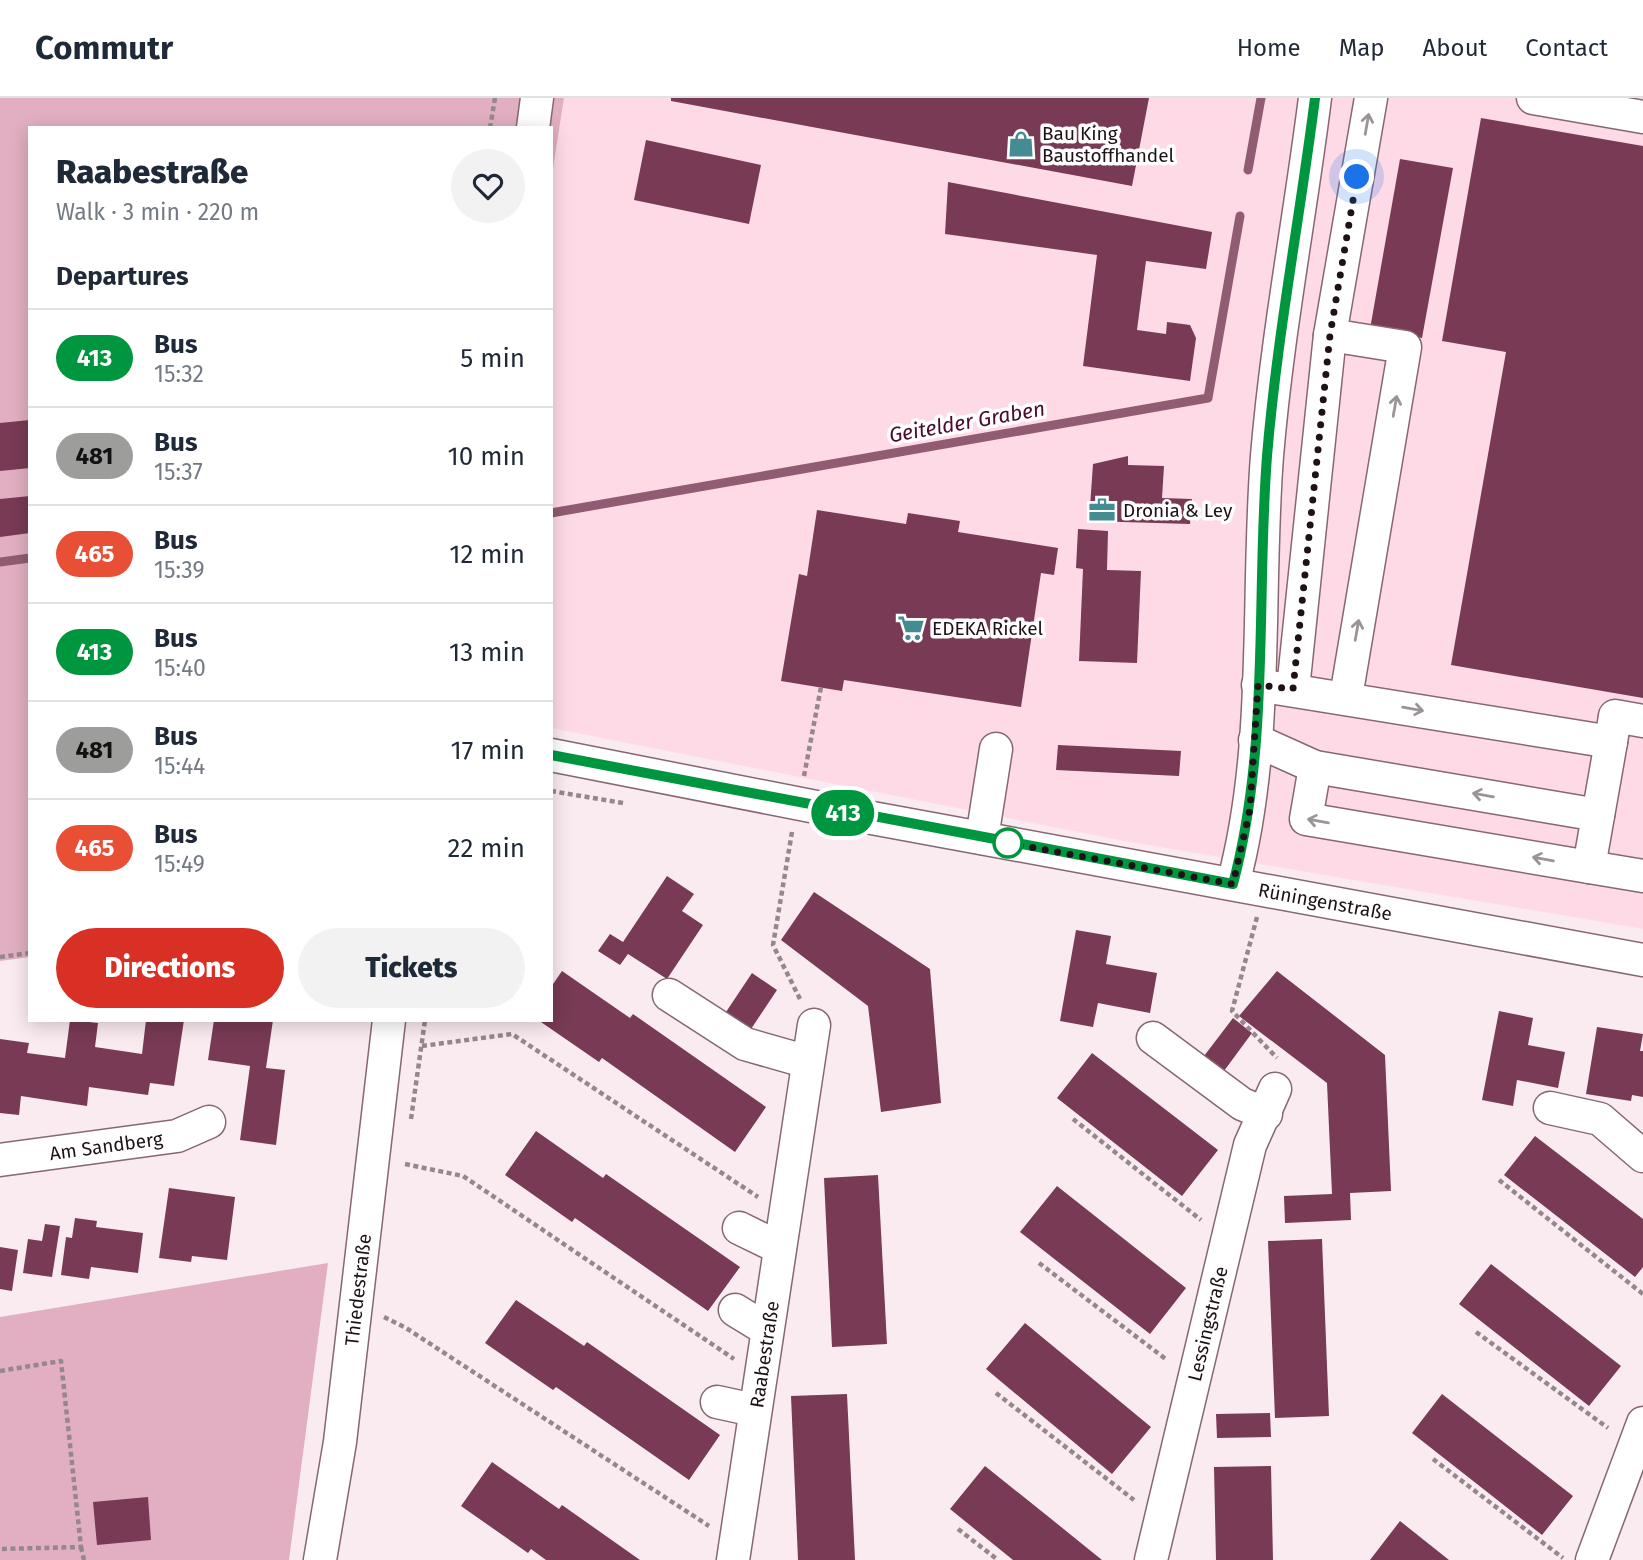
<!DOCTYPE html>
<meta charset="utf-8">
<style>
:root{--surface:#fff;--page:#f2f2f3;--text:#1f2937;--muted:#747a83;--line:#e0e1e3;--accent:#d93025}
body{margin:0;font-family:"Fira Sans",sans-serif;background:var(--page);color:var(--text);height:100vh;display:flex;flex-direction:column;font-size:26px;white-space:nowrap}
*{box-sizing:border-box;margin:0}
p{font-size:23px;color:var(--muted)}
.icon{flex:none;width:38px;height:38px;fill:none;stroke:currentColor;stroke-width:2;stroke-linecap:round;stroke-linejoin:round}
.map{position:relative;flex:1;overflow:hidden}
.drawer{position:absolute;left:28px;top:28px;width:525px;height:896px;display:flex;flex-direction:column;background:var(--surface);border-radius:0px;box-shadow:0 4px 18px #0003}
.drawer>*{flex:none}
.badge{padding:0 14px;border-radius:23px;font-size:24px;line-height:46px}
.you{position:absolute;width:35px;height:35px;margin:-18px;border:5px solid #fff;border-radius:50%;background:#1a73e8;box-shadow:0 0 0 10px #1a73e833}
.map>.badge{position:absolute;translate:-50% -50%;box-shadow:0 0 0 4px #fff}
h2{padding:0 28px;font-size:26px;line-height:63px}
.round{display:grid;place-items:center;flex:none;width:74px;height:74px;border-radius:37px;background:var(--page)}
.head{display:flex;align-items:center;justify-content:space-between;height:119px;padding:0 28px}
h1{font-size:33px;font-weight:800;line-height:52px}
.primary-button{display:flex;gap:14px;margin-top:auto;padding:14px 28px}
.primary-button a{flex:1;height:80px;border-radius:42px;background:var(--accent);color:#fff;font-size:28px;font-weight:800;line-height:80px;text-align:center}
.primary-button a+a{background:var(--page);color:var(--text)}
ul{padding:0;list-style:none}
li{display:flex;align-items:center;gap:21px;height:98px;padding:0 28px;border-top:2px solid var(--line)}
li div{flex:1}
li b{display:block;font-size:26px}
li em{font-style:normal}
li .badge{min-width:77px;font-weight:700;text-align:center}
header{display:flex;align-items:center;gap:42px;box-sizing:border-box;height:98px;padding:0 35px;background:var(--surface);border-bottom:2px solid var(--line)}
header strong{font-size:33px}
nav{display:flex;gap:38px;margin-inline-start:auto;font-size:24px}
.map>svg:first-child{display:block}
</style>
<header>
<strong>Commutr</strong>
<nav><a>Home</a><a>Map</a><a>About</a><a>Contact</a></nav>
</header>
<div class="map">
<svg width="1643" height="1462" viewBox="0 0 1643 1462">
<rect width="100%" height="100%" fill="#faebf0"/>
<path fill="#fedae7" d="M564,0H1643V831L1119,742L551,630V83Z"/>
<path fill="#e1afc1" d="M0,0H564L551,83V30H30V859L0,863Z
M328,1165L289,1462H0V1219Z"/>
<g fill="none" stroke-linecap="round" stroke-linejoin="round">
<path stroke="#915c71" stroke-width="9" d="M1248,72L1261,0
M551,415L1208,300L1240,118
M0,464L30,460"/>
</g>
<path fill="#783a54" d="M671,0H1149L1132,88L671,3Z
M1481,20L1643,48V600L1451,567L1506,254L1442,243Z
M646,42L761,67L749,126L634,102Z
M1400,61L1453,70L1422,240L1370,231Z
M948,84L1212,134L1206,171L1146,163L1137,232L1166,236L1167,224L1190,227L1196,240L1190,283L1083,268L1097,157L945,136Z
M30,322V370L0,373V325Z
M1128,358V367L1164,368L1162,400L1192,401L1190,426L1089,423L1093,366Z
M30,398V435L0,439V401Z
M817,412L906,426L908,415L960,423L958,434L1058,450L1054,477L1041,475L1021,609L844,582L842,593L781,583L799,476L807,478Z
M1078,431L1108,433L1107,472L1141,473L1137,565L1079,563L1083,471L1076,470Z
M1058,647L1181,653L1179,678L1056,672Z
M667,778L694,796L682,813L703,827L667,881L628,856L620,867L598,853L610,836L623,844Z
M814,794L930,871L941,1005L881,1014L868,908L781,842Z
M1076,832L1111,838L1106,866L1157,875L1150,915L1098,905L1093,929L1060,923Z
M562,873L630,920L633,916L766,1009L735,1054L602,960L599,964L538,922H551V889Z
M1277,873L1385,957L1391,1093L1350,1095L1351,1122L1285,1125L1284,1098L1332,1096L1327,985L1239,918Z
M752,875L777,892L751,931L726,914Z
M1499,913L1533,920L1528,947L1565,954L1558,990L1517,982L1513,1008L1482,1002Z
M1233,920L1252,935L1221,977L1201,962Z
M70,922L98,925L95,949L142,956L146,922H184L174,988L150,985L148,997L89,989L87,1008L21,998L19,1017L0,1015V941L29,945L27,955L65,960Z
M214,922H273L266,970L285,972L276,1047L240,1042L250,968L208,962Z
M1597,929L1643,936L1640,953H1643V999L1632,997L1631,1003L1586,996Z
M1092,955L1218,1052L1182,1098L1057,1000Z
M536,1033L603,1080L606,1076L740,1169L708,1213L575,1120L572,1124L505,1077Z
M1535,1038L1643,1121V1169L1635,1179L1504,1077Z
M878,1077L887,1246L832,1249L824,1080Z
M1057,1088L1186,1190L1150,1236L1020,1134Z
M169,1090L235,1099L227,1162L192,1158L191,1164L159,1160Z
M75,1120L97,1123L96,1129L143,1135L138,1175L91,1169L89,1181L61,1177L66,1139L72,1140Z
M45,1126L60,1128L52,1179L23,1175L28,1141L42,1143Z
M1322,1141L1329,1318L1275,1320L1268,1143Z
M0,1149L18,1152L12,1193L0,1191Z
M1491,1166L1621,1268L1589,1308L1459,1206Z
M516,1202L584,1248L587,1244L720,1337L689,1382L556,1289L553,1292L485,1245Z
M1025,1225L1151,1329L1112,1376L986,1271Z
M847,1296L855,1462H798L791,1298Z
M1442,1296L1573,1398L1542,1437L1412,1335Z
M1270,1315L1271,1339L1217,1340L1216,1316Z
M492,1364L559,1411L562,1407L640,1462H546L531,1451L528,1455L461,1408Z
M985,1368L1050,1420L1102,1462H1013L950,1411Z
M1271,1368L1273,1462H1216L1214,1369Z
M148,1399L151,1442L97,1447L93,1404Z
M1400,1423L1449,1462H1370Z"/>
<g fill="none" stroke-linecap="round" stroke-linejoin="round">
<g stroke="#866772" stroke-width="35">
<g id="minor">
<path d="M1533,0L1643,19"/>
<path d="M533,30L537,0"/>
<path d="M1258,587L1611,644L1589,769L1306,721L1315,669"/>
<path d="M1293,591L1330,237"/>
<path d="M1346,599L1405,249L1330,237L1371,0"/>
<path d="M1255,642L1315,669L1598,717"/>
<path d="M1611,644L1615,618L1643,623"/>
<path id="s1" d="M551,657L872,720L1643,862"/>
<path d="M982,740L996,651"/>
<path d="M1589,769L1643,778"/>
<path d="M1233,786C1270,648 1256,500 1267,358C1277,238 1300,119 1315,0"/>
<path d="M669,897L745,946L808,964"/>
<path d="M1153,940L1242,1006L1266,1016"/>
<path d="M1550,1010L1600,1021L1643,1058"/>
<path id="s2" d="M0,1062L177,1038L209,1024"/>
<path d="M739,1130L778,1149"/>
<path d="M735,1212L766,1231"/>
<path d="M717,1304L754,1312"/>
<path id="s3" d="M320,1462L340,1344L389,922"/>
<path id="s4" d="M733,1462L814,927"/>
<path id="s5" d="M1151,1462L1250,1047L1275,991"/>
<path d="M1592,1462L1643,1325"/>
</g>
</g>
<path stroke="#95878c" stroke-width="4.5" stroke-dasharray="5 3.5" stroke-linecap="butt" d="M490,30L495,0
M804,678L821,589
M551,693L623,705
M792,734L773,847L801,903
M1257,819L1232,913L1277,960
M0,859L30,855
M422,948L512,936L758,1099
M411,1021L425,922
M1073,1021L1201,1122
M405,1066L463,1078L734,1261
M1499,1082L1643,1196
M1039,1165L1167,1262
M384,1219L406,1230L709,1428
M1476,1234L1608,1330
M0,1273L61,1263L81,1449L0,1451
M996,1295L1134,1402
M1433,1361L1563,1460
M958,1431L998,1462
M81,1449L84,1462"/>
<use href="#minor" stroke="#fff" stroke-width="32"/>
</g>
<defs><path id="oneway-shaft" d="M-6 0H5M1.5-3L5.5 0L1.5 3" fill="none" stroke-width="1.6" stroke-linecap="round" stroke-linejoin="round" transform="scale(1.75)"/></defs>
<g stroke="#9a9497">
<use href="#oneway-shaft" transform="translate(1367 26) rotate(-80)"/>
<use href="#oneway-shaft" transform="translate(1395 308) rotate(-80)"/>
<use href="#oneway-shaft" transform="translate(1357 532) rotate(-80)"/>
<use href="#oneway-shaft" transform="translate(1413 611) rotate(10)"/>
<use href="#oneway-shaft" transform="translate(1483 697) rotate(-170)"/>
<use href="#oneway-shaft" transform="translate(1318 723) rotate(-170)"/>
<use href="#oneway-shaft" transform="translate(1543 761) rotate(-170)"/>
</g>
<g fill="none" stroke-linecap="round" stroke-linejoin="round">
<g stroke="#fff" stroke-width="16">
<path id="line" d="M551,657L1233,786C1270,647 1256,500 1267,358C1277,238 1300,119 1315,0"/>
</g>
<use href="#line" stroke="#009640" stroke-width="10"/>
<path stroke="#1f1217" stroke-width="7" stroke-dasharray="0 12.6" d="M1008,745L1233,786L1250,711L1258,587L1293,591L1330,237L1357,79"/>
</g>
<defs>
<g id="shop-bare" transform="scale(2.1)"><path d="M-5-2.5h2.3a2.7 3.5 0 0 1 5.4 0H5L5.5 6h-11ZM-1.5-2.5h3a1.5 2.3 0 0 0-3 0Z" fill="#448b92" stroke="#fff" stroke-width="2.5" paint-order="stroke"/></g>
<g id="office-bare" transform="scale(2.1)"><path d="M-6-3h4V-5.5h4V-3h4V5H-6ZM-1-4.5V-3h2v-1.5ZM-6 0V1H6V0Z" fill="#448b92" stroke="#fff" stroke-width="2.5" paint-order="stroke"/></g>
<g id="supermarket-bare" transform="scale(2.1)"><path d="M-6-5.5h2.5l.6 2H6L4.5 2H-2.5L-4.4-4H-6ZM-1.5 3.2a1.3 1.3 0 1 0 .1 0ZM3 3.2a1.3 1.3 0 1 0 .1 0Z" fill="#448b92" stroke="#fff" stroke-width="2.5" paint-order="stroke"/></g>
</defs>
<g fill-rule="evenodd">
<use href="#shop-bare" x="1021" y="46"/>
<use href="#office-bare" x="1102" y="412"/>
<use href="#supermarket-bare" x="911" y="530"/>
</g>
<circle fill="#fff" stroke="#009640" stroke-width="3.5" cx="1008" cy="745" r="14"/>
<g text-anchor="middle" stroke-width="7" stroke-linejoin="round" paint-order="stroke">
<g font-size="19" fill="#1f1217" stroke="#fff" text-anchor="start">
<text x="1042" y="42">Bau King<tspan x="1042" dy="22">Baustoffhandel</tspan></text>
<text x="1123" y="419">Dronia &amp; Ley</text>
<text x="932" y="537">EDEKA Rickel</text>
</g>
<g font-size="19" fill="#1f1217" stroke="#fff">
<text dy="7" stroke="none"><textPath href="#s1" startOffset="788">Rüningenstraße</textPath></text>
<text dy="7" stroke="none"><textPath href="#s2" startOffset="107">Am Sandberg</textPath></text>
<text dy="7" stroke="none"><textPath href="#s3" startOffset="273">Thiedestraße</textPath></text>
<text dy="7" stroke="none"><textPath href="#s5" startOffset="243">Lessingstraße</textPath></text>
<text dy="7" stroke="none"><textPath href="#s4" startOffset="208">Raabestraße</textPath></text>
</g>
<g font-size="21" font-style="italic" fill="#4b0b2c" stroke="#fff">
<text transform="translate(967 324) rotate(-10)" y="7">Geitelder Graben</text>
</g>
</g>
</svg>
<div class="you" style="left:1357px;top:79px"></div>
<b class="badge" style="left:843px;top:715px;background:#009640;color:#fff">413</b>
<section class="drawer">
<div class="head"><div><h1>Raabestraße</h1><p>Walk · 3 min · 220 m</p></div><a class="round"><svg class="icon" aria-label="heart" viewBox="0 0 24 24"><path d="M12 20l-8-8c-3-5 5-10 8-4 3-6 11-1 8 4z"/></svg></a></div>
<h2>Departures</h2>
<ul>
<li><span class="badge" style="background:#009640;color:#fff">413</span><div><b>Bus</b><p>15:32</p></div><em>5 min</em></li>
<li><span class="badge" style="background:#9d9d9c;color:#111">481</span><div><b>Bus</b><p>15:37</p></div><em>10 min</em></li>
<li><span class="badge" style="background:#e94f35;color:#fff">465</span><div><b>Bus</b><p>15:39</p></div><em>12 min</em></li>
<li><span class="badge" style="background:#009640;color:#fff">413</span><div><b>Bus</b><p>15:40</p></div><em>13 min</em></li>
<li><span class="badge" style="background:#9d9d9c;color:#111">481</span><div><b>Bus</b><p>15:44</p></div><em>17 min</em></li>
<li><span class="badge" style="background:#e94f35;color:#fff">465</span><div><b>Bus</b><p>15:49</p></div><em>22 min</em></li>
</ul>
<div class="primary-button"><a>Directions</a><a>Tickets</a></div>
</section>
</div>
